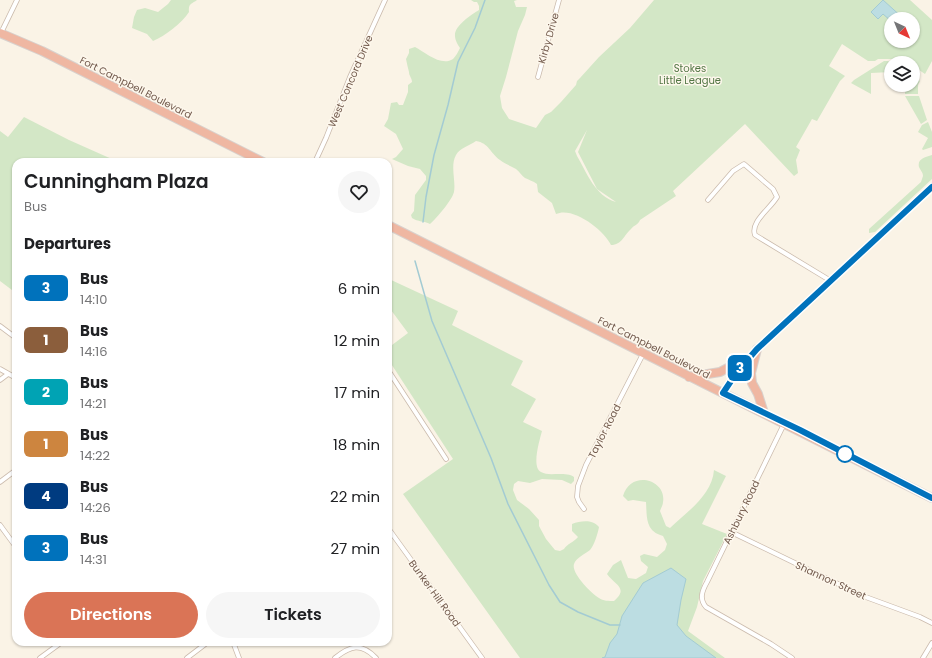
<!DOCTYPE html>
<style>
:root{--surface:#fff;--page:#f6f6f6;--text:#202124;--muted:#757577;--accent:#da7456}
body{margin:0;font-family:Poppins,sans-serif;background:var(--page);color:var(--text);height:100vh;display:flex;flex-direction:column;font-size:15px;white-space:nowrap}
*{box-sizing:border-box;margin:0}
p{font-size:13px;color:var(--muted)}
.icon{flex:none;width:22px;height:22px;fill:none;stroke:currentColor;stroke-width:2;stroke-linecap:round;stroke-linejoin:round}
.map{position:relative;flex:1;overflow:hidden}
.drawer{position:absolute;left:12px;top:158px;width:380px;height:488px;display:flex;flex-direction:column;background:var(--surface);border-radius:12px;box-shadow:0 1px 3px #0004}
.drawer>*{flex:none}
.badge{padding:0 8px;border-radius:6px;font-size:14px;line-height:26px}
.needle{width:26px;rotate:137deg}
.fabs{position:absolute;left:884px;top:12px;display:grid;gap:8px}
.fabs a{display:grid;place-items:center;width:36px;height:36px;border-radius:50%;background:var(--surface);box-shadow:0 1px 3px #0004;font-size:20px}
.map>.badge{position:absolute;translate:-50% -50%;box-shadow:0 0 0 2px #fff}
h2{padding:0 12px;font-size:15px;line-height:36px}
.round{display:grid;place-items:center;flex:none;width:42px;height:42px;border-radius:21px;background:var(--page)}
.headline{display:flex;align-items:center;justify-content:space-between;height:68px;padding:0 12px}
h1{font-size:19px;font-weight:600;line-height:30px}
.button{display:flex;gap:8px;margin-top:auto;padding:8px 12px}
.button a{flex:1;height:46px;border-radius:24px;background:var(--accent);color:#fff;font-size:16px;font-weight:600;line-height:46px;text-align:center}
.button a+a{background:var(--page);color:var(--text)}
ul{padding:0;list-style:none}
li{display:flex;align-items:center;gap:12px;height:52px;padding:0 12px}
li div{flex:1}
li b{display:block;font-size:15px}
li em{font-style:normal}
li .badge{min-width:44px;font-weight:700;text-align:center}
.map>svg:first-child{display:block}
</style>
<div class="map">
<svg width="932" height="658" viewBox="0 0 932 658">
<rect width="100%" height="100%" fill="#faf3e6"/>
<path fill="#d3e7c6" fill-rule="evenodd" d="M171,0H197C192,4 188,3 189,12C182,23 165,36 153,41L147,34L132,28L134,17L137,10L145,8L158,12L168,4Z
M471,0H517L514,1L516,7H527L525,15L518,31L506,77L500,96L502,108L509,119L536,128L545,115L551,112L561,102L576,85L577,81L580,78L599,57L630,28L654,0H910L932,20V61L925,74L913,66V63H908L903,60L893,59H878L875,61H868L842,44L829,66L845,76L840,81L817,121L812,119L796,147L800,150L796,160L798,173L794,176L745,124L673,191L676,196L640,220C638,225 634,225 631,229C624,235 622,245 611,245C604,230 573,206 556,214L552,203L538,192L537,184C533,181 529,180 525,178C522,176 520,172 516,169C511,166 505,164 500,160C490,153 489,143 476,141C469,146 460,148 456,155C450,166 456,180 454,192C452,200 437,218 430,224C424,221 418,222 412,218L411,215L414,211L415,195L426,180V176L420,169L408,166L392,159L396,157L403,149L396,134L384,126L388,119L391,103L397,102L399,105H403L408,92V85L412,82C412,78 409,76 409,72C408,68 407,64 406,59L409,53V49L415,47C425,52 441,67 453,59C456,56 458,52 460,48C458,45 455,40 455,36C454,26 471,15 479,10V6L477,2H474ZM891,19H913V41H891ZM587,130L578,152L597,189L616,202C595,196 587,173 577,156L575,151Z
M884,61H888L893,63H891V72L871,73V94L851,83L854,80Z
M913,74L920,81L918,85V94H905V85H913Z
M905,96H919L927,120L921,124Z
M24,117L69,140L114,160V162H16V293L0,281V131L8,137Z
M928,122L932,132V147L923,150L922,149L928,138L918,132L922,125Z
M932,155V179L875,232L869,233V229L921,182L923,176C923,172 920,170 919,167C917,159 925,157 932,155Z
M389,279L458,311L452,325L523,361L511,385L536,399L523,422L542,431C540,439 531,467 541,472C546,475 553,474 559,474C565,474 570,474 574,477V481L571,484L562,480L542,479L530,483L518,481L514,484L513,490L517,500L529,509L539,520V526L546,539L555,550L560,551L564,549C567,544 574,542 578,537L572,531V524C581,521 592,519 599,527C598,533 594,546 590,550C585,554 576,558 574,564C571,573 591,593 599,598C603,601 609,601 614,601C629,588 615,585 607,574L613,565L621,560L628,578L636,579L646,573L648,567L641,561L640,556L644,554L657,557L665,550L667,544L663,536C645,531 647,517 646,502L633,500L628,501L623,496C631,469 667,480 663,502C663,505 661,508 660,511L666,526L670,528C688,511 712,495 714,470L726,476L702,524L727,534L703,581L697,607L688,631L725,658H520L403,494L453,459L388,359V348L408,333L388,306V281Z"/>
<path fill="#bcdde2" stroke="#a3cbd3" d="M883,0L904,19H891V21L883,14L878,19L871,12Z
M671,568L686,579L681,600L677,625L686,636L716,658H602L605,657L610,643L617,634L622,616L643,583Z"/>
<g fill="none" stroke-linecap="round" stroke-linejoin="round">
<path stroke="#a3cbd3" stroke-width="1.5" d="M423,222L426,197L434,155L448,105L458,62L475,28L485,0
M415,261L432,321L491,458L508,504L549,585L560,602L578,612L610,625H620"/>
<g stroke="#cbbbad" stroke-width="5.5">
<path id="street" d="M1,33L17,0
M538,77L559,0
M315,162L326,138L350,77L385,0
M708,200L733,171L744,164L773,189L777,197C770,209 750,222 755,235L831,281
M0,326L16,338
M0,369L16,378
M388,370L446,459
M0,380L8,374
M784,424L707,582C702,591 699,599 706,607L771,644L792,658
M0,482L16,470
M584,509L579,502L577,497L578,486L586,465L643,354
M0,525L16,547
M388,528L482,658
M731,532L863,596L920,617L932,623
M233,642L239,658
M40,658L62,642
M187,658L208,642
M335,658C350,646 361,642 376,658
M923,658L932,643"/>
</g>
<g stroke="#cebbab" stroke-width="8">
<path id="secondary" d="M723,393L737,372L757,349L932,187"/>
</g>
<g stroke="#d8d1cd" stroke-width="10">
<path id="highway" d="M0,33L42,51L263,162
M388,225C569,317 751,406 932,498
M757,349L751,373L752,383L758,394L764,413
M689,377L720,372L737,363H743"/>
</g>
<use href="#street" stroke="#fff" stroke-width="4"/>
<use href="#secondary" stroke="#fff" stroke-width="6"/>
<use href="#highway" stroke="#efb7a2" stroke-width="8"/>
</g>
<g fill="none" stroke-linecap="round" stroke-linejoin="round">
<g stroke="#fff" stroke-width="9">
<path id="line" d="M932,187L757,349L737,372L723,393L800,430L932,498"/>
</g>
<use href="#line" stroke="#0072bc" stroke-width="6"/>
</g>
<circle fill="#fff" stroke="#0072bc" stroke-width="2" cx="845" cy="454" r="8"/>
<g text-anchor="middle" stroke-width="3" stroke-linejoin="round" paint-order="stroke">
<g font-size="10" fill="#725a4d" stroke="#fdf7ec">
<text transform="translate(548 38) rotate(-74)" y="4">Kirby Drive</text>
<text transform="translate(350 81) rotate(-67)" y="4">West Concord Drive</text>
<text transform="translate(136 87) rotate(27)" y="4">Fort Campbell Boulevard</text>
<text transform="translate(654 347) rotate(27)" y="4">Fort Campbell Boulevard</text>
<text transform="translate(604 431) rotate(-63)" y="4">Taylor Road</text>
<text transform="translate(741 512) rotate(-64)" y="4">Ashbury Road</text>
<text transform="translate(831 580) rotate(25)" y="4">Shannon Street</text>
<text transform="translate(435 593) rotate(54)" y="4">Bunker Hill Road</text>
</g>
<g font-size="10" fill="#547746" stroke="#fdf7ec">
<text x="690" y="72">Stokes<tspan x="690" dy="12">Little League</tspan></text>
</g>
</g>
</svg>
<div class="fabs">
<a><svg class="needle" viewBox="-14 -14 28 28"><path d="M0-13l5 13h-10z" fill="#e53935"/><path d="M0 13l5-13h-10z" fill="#757577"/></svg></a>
<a><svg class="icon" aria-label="layers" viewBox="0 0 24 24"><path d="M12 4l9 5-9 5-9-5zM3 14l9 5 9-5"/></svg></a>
</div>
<b class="badge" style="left:740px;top:368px;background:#0072bc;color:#fff">3</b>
<section class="drawer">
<div class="headline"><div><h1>Cunningham Plaza</h1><p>Bus</p></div><a class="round"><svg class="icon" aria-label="heart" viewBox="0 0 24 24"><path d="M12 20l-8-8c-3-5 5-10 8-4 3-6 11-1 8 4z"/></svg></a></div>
<h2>Departures</h2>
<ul>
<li><span class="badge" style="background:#0072bc;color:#fff">3</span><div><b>Bus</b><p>14:10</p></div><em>6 min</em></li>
<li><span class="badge" style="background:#8b5e3c;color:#fff">1</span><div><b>Bus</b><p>14:16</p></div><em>12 min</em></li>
<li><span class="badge" style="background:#00a3b4;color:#fff">2</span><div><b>Bus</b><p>14:21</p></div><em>17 min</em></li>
<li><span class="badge" style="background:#cd853f;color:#fff">1</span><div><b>Bus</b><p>14:22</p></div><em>18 min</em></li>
<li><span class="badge" style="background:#003b80;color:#fff">4</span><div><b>Bus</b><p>14:26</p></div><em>22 min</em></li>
<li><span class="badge" style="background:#0072bc;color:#fff">3</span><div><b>Bus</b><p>14:31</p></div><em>27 min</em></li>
</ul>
<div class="button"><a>Directions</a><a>Tickets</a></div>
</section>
</div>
